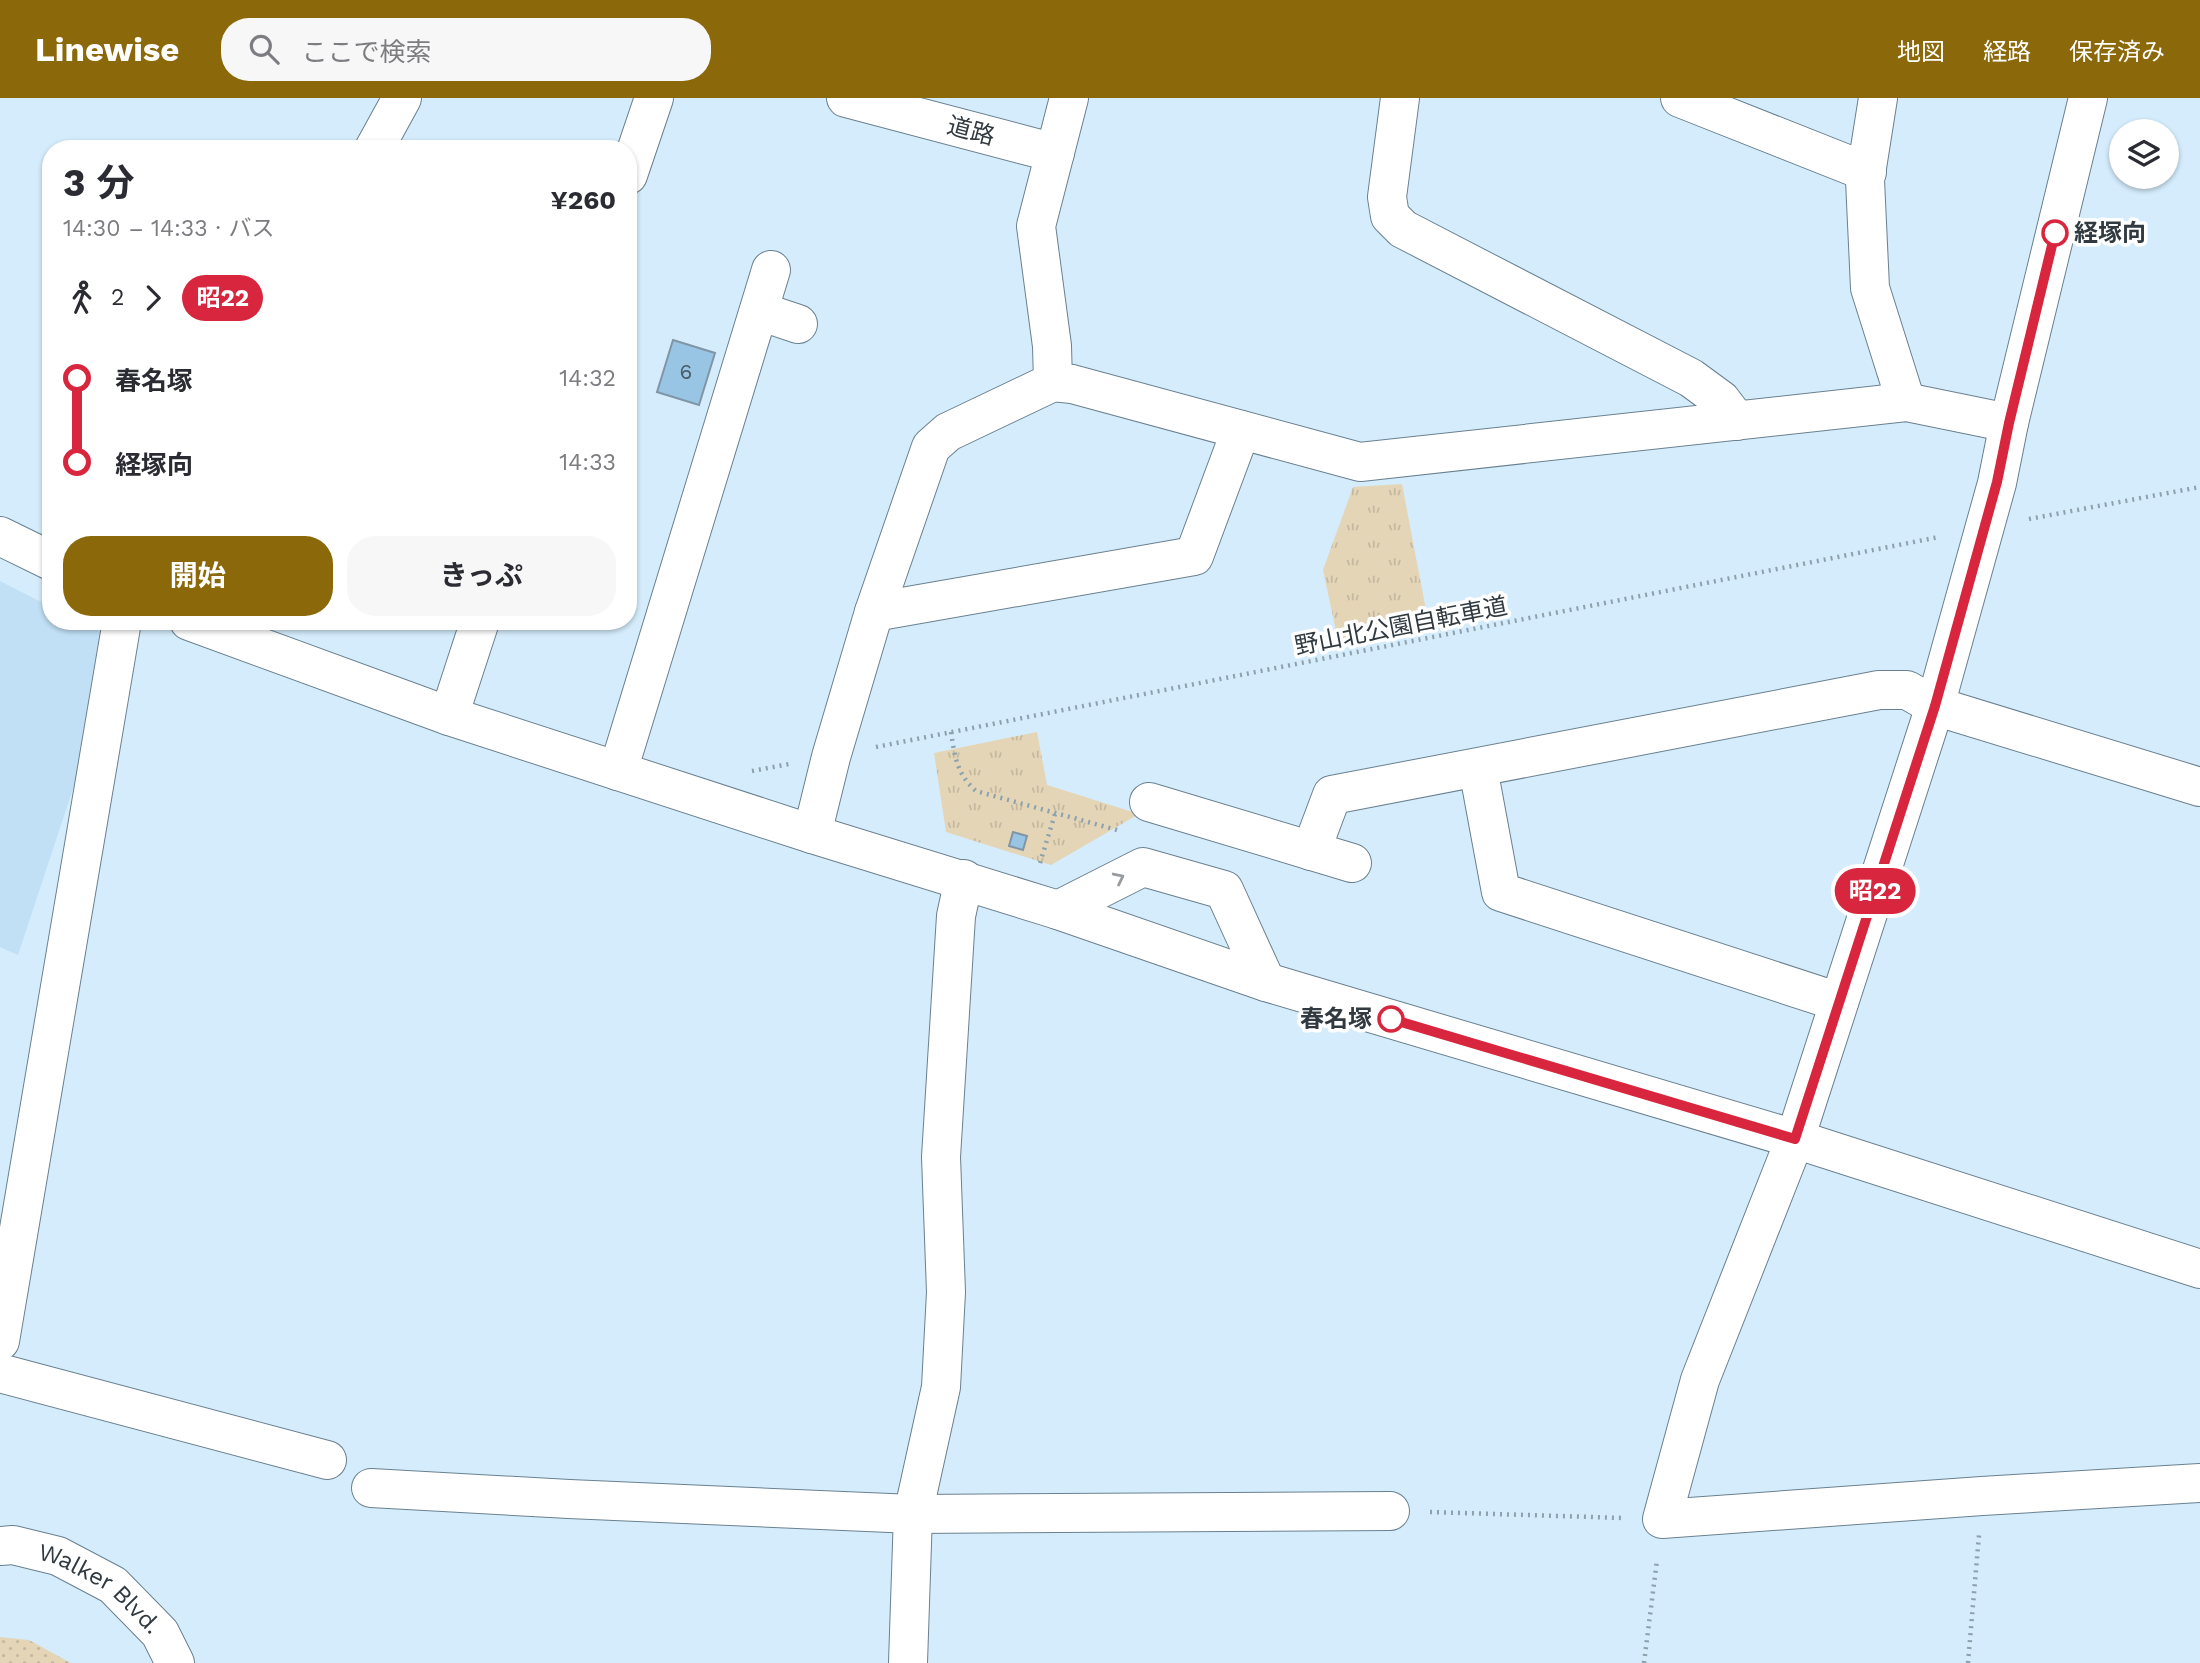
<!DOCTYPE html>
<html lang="ja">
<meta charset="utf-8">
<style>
:root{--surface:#fff;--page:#f7f7f7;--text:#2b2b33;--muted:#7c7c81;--accent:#8b690a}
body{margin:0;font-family:"Work Sans","Noto Sans JP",sans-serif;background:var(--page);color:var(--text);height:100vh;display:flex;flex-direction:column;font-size:26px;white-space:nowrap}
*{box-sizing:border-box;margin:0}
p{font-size:23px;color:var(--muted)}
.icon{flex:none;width:38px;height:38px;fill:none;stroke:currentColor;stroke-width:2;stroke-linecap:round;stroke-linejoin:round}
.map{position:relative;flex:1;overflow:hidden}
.sheet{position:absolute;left:42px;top:42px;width:595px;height:490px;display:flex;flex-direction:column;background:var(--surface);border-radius:28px;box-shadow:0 2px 5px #0004}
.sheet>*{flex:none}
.badge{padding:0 14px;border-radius:23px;font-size:24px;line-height:46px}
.tools{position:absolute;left:2109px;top:21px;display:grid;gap:14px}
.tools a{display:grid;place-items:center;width:70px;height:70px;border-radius:50%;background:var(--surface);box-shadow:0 2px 5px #0004;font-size:35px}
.map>.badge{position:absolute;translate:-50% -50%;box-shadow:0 0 0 4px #fff}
.legs{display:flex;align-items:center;gap:10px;height:77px;padding:0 21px;font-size:23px}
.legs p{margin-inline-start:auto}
.head{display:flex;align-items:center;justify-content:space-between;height:119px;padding:0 21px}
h1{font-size:38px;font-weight:700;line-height:52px}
.action{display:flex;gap:14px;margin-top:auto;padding:14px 21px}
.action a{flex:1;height:80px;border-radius:28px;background:var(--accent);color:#fff;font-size:28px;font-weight:700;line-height:80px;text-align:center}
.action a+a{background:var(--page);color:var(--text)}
ul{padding:0 21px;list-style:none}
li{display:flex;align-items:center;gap:24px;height:84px;font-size:26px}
li i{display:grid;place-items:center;width:10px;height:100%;margin:0 9px;background:currentColor}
li i::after{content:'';width:18px;height:18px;margin:-9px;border:5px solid;border-radius:50%;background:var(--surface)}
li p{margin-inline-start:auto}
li:first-child i{background:linear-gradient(#0000 50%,currentColor 0)}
li:last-child i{background:linear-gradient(currentColor 50%,#0000 0)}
header{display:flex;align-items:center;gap:42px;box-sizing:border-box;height:98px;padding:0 35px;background:var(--accent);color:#fff}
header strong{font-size:33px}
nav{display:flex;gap:38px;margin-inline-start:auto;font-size:24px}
.search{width:490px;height:63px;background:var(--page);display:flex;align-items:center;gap:18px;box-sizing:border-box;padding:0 24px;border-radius:28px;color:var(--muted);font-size:26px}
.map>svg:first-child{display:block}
</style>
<header>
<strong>Linewise</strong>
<div class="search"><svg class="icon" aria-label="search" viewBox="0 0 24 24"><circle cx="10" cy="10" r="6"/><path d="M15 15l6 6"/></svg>ここで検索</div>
<nav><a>地図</a><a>経路</a><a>保存済み</a></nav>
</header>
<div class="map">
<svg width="2200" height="1565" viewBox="0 0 2200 1565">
<defs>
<pattern id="grass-dots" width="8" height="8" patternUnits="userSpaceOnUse" patternTransform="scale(1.75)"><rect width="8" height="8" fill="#e4d5b7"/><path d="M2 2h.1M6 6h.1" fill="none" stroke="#c4b89e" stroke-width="1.8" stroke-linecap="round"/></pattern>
<pattern id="park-tufts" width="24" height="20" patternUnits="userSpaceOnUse" patternTransform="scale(1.75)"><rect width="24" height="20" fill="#e4d5b7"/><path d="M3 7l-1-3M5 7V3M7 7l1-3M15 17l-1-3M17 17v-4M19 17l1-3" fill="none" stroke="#c4b89e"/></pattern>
</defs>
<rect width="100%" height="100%" fill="#d4ecfc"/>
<path fill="#c1e0f5" d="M0,483L51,509V523H79L104,536L96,621L18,857L0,849Z"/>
<path fill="url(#grass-dots)" d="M0,1539L29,1542L71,1565H0Z"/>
<path fill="url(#park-tufts)" d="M1402,386L1429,528L1339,547L1323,472L1353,389Z
M1037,634L1047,687L1139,716L1051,767L946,734L934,655Z"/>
<path fill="#98c5e3" stroke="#8096a6" stroke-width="2" d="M673,242L715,255L699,307L657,294Z
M1013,734L1027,738L1023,752L1009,748Z"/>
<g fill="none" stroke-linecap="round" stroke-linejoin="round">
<g stroke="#6a808f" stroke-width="40">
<g id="minor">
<path d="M846,0L1055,55"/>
<path d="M1400,0L1387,99L1390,118L1403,131L1691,280L1721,302L1737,323"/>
<path d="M1680,0L1867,74"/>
<path d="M1878,0L1865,82L1870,190L1906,304"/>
<path d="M2088,0L2009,325L1997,385L1935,608L1795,1041L1700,1282L1662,1421L1982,1398L2200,1385"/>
<path d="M374,51L402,0"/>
<path d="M628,77L654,0"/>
<path d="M759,213L798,226"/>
<path d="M1053,284L1052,248L1036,128L1069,0"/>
<path d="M0,438L51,463"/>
<path d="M874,514L1194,458L1241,332"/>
<path d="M189,523L449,618L812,736L1058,812L1266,884L1795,1041L2200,1171"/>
<path d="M449,618L480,523"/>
<path d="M1478,670L1501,794L1839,904"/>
<path d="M618,673L771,172"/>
<path d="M1149,704L1352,765"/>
<path d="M812,736L831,659L874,514L931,349L948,334L1053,284L1072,286L1360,364L1906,304L2009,325"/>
<path d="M1311,753L1332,697L1879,592H1907L1935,608L2200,689"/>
<path d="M1058,812L1143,769L1224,792L1266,884"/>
<path d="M0,1243L122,523"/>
<path d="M0,1275L327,1362"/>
<path d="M371,1390L569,1401L913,1416L1390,1413"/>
<path id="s1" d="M0,1448L13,1447L58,1458L113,1487L160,1535L175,1565"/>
<path d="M908,1565L913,1416L941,1289L946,1194L941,1059L956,818L964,781"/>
</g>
</g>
<path stroke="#8ea0ab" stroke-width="4.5" stroke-dasharray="2 5" stroke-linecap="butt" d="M2029,421L2200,389
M951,634C955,660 957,676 976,693L1117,732
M876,649L1939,439
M752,673L789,666
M1040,765L1055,716
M1430,1414L1624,1420
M1644,1565L1657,1462
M1968,1565L1979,1437"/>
<use href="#minor" stroke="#fff" stroke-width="38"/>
</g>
<defs><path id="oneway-chevron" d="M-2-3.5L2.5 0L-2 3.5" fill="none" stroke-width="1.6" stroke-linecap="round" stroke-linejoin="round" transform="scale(1.75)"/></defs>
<use stroke="#989ca0" href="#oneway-chevron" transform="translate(1119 780) rotate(-26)"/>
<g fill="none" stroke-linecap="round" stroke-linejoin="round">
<g stroke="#fff" stroke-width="16">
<path id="line-1" d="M1391,921L1795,1041L1935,608L1997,384L2009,325L2055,135"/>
</g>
<use href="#line-1" stroke="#d7263d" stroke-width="10"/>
</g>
<g fill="#fff" stroke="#d7263d" stroke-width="3.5">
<circle cx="2055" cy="135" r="12"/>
<circle cx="1391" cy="921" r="12"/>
</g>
<g text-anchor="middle" stroke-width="7" stroke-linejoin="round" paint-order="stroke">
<g font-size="21" fill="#4a5d69">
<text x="686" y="281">6</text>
</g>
<g font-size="24" fill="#303a40" stroke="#fff">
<text transform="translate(971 33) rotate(15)" y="8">道路</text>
<text transform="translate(1401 528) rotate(-11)" y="8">野山北公園自転車道</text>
<text dy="8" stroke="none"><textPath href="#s1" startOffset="112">Walker Blvd.</textPath></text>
</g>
<g font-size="24" font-weight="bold" fill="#303a40" stroke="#fff" text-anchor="start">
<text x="2074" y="143">経塚向</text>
<text x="1372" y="929" text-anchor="end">春名塚</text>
</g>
</g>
</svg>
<div class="tools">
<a><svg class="icon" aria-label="layers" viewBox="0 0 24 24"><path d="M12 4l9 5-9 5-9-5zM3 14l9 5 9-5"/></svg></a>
</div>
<b class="badge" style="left:1875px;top:793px;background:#d7263d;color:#fff">昭22</b>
<section class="sheet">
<div class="head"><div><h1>3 分</h1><p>14:30 – 14:33 · バス</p></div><b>¥260</b></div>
<div class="legs"><svg class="icon" aria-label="walk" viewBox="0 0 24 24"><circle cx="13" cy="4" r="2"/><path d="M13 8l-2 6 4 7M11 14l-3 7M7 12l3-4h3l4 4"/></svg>2<svg class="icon" aria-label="forward" viewBox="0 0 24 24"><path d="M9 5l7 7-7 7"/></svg><b class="badge" style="background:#d7263d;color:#fff">昭22</b></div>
<ul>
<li><i style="color:#d7263d"></i><b>春名塚</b><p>14:32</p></li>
<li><i style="color:#d7263d"></i><b>経塚向</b><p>14:33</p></li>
</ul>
<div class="action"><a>開始</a><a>きっぷ</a></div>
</section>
</div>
